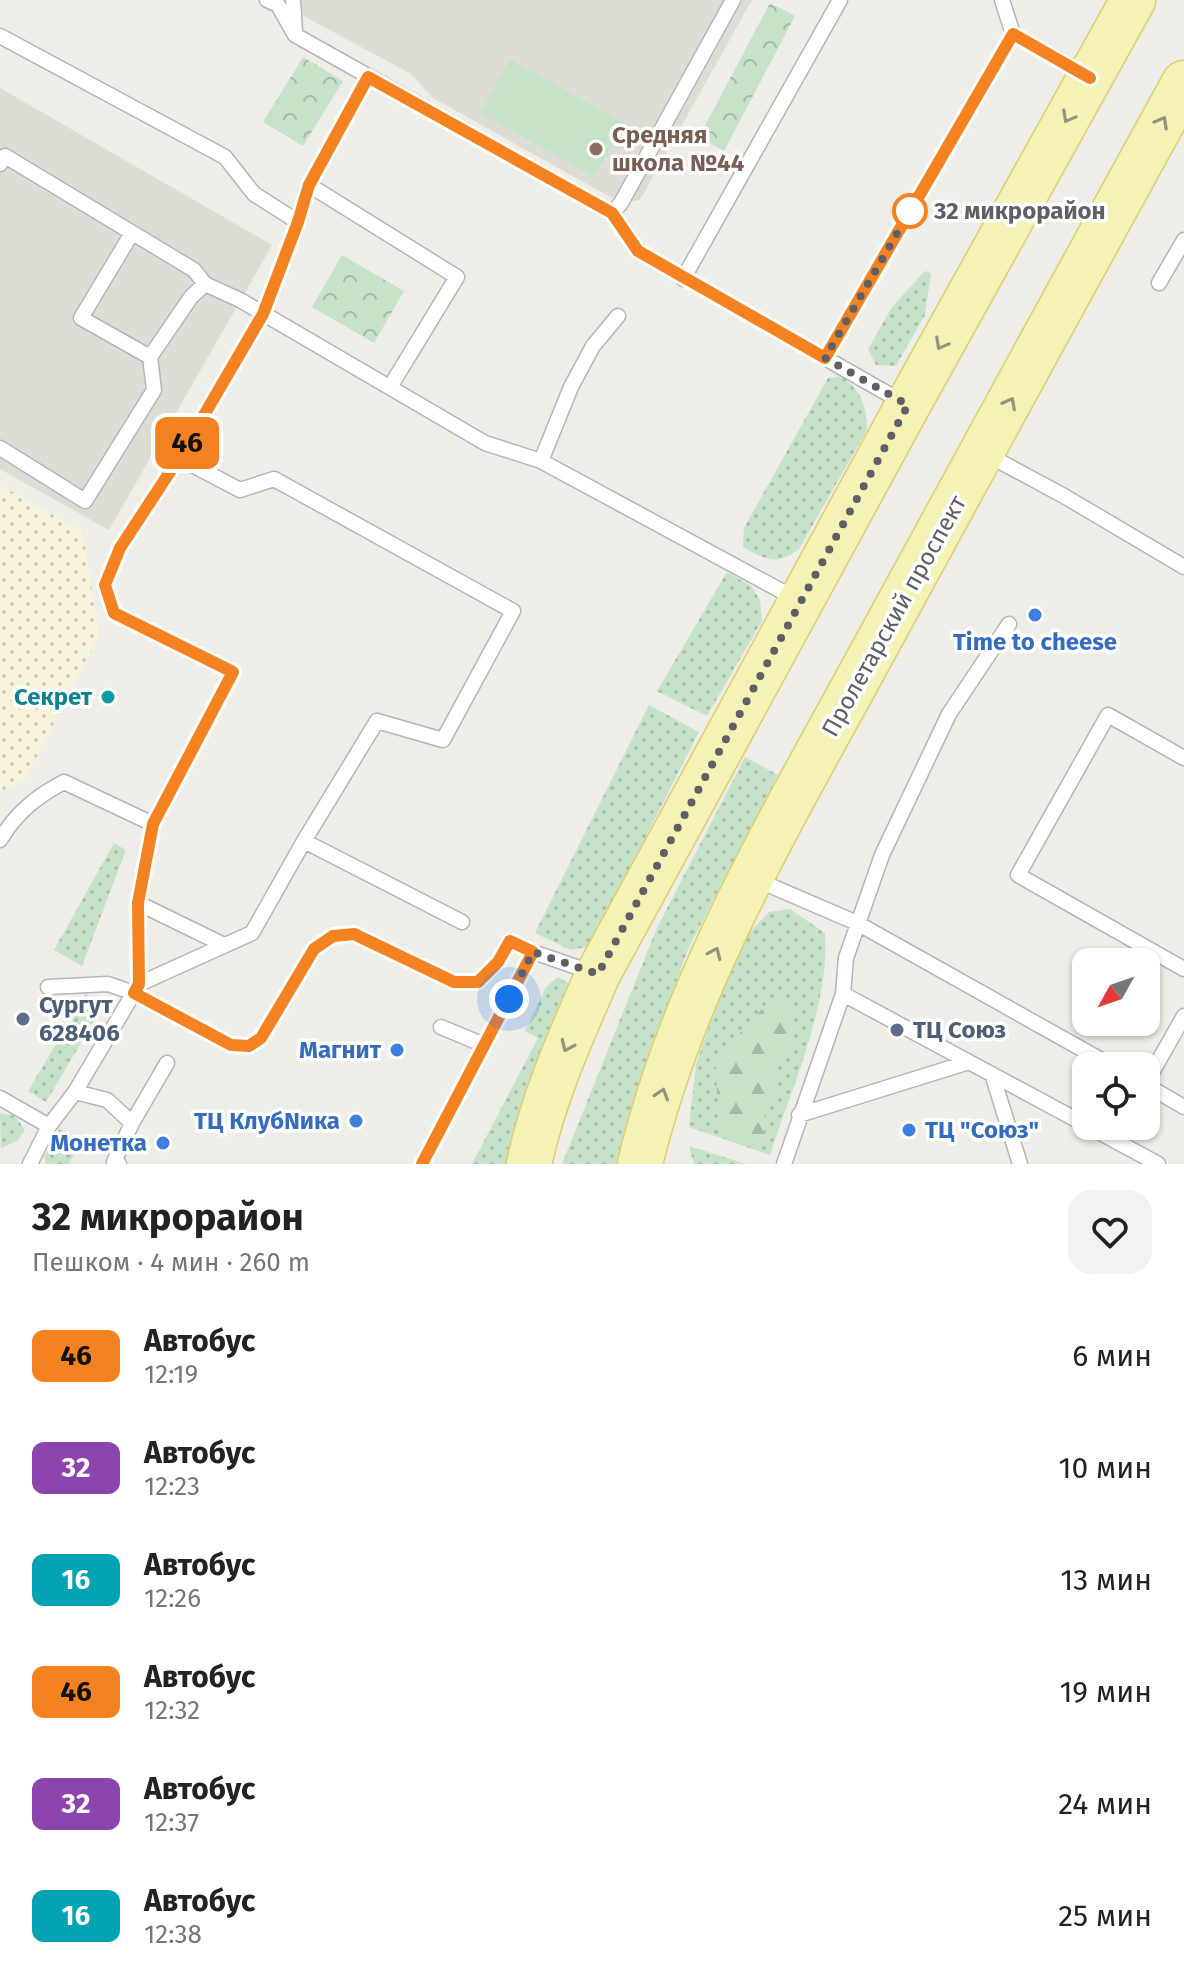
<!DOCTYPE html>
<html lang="ru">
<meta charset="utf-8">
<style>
:root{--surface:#fff;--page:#f2f2f2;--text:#222;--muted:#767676}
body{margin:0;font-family:"Fira Sans",sans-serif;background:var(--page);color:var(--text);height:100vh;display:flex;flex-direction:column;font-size:30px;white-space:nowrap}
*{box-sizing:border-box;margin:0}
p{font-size:26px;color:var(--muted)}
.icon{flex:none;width:44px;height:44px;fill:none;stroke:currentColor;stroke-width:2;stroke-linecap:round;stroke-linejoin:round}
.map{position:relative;height:1164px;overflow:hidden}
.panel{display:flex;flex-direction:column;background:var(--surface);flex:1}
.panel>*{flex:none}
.badge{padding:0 16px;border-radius:12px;font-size:28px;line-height:52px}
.needle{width:52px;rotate:230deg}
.controls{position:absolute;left:1072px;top:948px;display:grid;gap:16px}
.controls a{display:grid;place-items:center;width:88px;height:88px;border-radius:16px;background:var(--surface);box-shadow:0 2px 6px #0004;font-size:40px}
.you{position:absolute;width:40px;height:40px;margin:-20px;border:6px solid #fff;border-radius:50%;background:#1a73e8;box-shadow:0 0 0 12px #1a73e833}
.map>.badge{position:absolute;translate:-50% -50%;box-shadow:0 0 0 4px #fff}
.round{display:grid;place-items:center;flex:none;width:84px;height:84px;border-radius:24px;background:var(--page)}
.head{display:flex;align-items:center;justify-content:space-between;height:136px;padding:0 32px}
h1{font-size:38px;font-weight:700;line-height:60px}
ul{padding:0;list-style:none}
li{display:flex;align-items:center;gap:24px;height:112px;padding:0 32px}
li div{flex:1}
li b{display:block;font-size:30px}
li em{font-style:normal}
li .badge{min-width:88px;font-weight:700;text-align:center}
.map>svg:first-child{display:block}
</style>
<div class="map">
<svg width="1184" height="1164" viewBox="0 0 1184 1164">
<defs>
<pattern id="grass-dots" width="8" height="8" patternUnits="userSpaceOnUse" patternTransform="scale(2)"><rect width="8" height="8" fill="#c6e3ca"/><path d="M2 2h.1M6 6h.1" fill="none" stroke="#a4bba8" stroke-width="1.8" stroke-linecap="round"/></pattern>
<pattern id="forest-firs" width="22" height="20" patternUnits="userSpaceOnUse" patternTransform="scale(2)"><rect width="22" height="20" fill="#c6e3ca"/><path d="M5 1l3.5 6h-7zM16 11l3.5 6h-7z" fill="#a4bba8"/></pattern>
<pattern id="sand-dots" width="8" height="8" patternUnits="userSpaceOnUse" patternTransform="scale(2)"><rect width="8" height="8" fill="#f6f3da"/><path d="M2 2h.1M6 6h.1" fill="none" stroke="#cac8b4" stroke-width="1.8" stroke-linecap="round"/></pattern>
<pattern id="park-crowns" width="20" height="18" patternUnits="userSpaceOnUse" patternTransform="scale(2)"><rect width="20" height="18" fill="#c6e3ca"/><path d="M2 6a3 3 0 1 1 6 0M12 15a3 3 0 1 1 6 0" fill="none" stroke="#a4bba8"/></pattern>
</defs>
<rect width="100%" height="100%" fill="#eeede7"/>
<path fill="#deddd5" d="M302,0H752L640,200L621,203L433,98L411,74L302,15Z
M0,88L272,245L109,530L0,469Z"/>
<path fill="url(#grass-dots)" d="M925,271L931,273L925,315L896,366L876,365L868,349L892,307Z
M842,376C862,393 866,404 867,430L799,549C776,566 766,560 743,547L744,528L828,378Z
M727,572L751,586L760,600L762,621L707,716L657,691Z
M649,705L699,732L590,946L571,950L535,933Z
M745,757L778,775L688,949L635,1097L616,1164H562L657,928Z
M114,843L126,850L82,966L54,950Z
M790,909L825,933C830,1004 792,1087 770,1155L689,1127L696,1064L730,966L749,933L769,912Z
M558,977L568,983V991L522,1111L505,1164H472L538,1038L525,1031L546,987Z
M86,994L104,1004L46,1102L28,1091Z
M0,1113L15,1116L25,1130L17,1141L1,1148Z
M59,1128L81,1140L69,1164H46L44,1157Z
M689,1146L746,1164H694Z"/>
<path fill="url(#forest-firs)" d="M773,997L790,1008V1053L770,1064L776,1085L764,1118V1145L736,1142L718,1119L716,1065L741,1032Z"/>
<path fill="url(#sand-dots)" d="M0,485L83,532L99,636L25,779L0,792Z"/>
<path fill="url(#park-crowns)" d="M770,3L795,16L724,151L699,137Z
M303,57L343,81L303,146L263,122Z
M342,255L404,291L374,343L312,307Z"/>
<path fill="#c6e3ca" d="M510,59L625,123L594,177L480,113Z"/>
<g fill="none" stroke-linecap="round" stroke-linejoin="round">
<g stroke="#b4b5b9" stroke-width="17">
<path id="lane" d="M267,0L278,5L295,35L612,213L638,251L904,403
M293,0L295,32
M1002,0L1013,34L1086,75
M0,36L225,157L254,194L298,222
M0,164L5,156L194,270L205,284L240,300L485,443L541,461L798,600
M309,185L457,277L390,387
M612,213L621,203L733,0
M132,233L81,318L150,357
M683,279L840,0
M1159,283L1184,240
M825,358L1013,34
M0,448L85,501L154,390L150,357L191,297L205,284
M986,454L1064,496L1184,567
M541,461L571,387L593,346L618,316
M1184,758L1108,715L1018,875L1184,969
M0,840C16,813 37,796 64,782L153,824
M304,841L462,922
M755,879L857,923L1112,1066
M138,903L224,945
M139,984L252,933L304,841L377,721L443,740L513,611L274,479L240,490L179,458
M48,987L108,984L134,993L231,1045L249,1046L261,1038L314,949L333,936L354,934L454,982H478L498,962L510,941L533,952
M843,994L1086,1125
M441,1027L484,1045
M992,1074L1020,1164
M1146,1083L1184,1016
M1146,1085L1184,1107
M75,1092L107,1100L132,1123
M0,1098L49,1126
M799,1115L969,1062
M1088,1126L1158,1164
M30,1164L49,1126L75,1092L139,984L138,903L153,824L233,672L114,613L105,585L120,548L179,458L263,314L298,222L309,185L368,77
M119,1164L114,1162L132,1123L167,1063
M422,1164L533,952L594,973
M784,1164L843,994L846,958L882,855L949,714L1009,624"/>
</g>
<g stroke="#e0cd6e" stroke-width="47">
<path id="primary" d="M529,1164C543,1098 571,1036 598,974L908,405L1133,0
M640,1164C683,983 783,817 871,655C975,465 1079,273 1184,83"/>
</g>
<use href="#lane" stroke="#fff" stroke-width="14"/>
<use href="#primary" stroke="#f5f2b5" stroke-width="44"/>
</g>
<defs><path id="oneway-chevron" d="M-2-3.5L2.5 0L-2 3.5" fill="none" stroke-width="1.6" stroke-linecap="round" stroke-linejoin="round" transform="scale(2)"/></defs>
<g stroke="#939381">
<use href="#oneway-chevron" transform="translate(1068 117) rotate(119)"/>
<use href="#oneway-chevron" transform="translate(1162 122) rotate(-61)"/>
<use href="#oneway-chevron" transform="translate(941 344) rotate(119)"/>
<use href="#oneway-chevron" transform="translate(1010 403) rotate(-62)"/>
<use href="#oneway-chevron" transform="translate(715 953) rotate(-66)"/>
<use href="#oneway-chevron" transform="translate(567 1046) rotate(114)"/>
<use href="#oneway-chevron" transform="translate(662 1094) rotate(-72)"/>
</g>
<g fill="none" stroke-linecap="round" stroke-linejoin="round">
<g stroke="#fff" stroke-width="18">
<path id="line" d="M422,1164L533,952L510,941L498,962L478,982H454L354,934L333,936L314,949L261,1038L249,1046L231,1045L134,993L139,984L138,903L153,824L233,672L114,613L105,585L120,548L179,458L263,314L298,222L309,185L368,77L612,213L638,251L825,358L1013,34L1090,78"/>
</g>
<use href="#line" stroke="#f58220" stroke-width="12"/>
<path stroke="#5e6065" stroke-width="8" stroke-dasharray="0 14.4" d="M509,999L533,952L598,974L908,405L825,358L910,211"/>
</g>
<circle fill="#8d6e63" stroke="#fff" stroke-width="3" cx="596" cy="149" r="8"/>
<circle fill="#fff" stroke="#f58220" stroke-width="4" cx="910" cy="211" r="16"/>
<g fill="#3f7fe0" stroke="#fff" stroke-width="3">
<circle cx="1035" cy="615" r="8"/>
<circle cx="397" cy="1050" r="8"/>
<circle cx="356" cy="1121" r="8"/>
<circle cx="909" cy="1130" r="8"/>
<circle cx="163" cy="1143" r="8"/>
</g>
<circle fill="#0f9aa8" stroke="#fff" stroke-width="3" cx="108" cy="697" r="8"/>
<g fill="#5c6f8a" stroke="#fff" stroke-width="3">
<circle cx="23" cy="1019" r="8"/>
<circle cx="897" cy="1030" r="8"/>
</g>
<g text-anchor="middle" stroke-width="7" stroke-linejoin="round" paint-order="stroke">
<g font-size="24" font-weight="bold" fill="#785e54" stroke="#fff" text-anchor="start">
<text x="612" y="143">Средняя<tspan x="612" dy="28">школа №44</tspan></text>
</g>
<g font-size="24" font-weight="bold" fill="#5e6065" stroke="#fff" text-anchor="start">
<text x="934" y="219">32 микрорайон</text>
</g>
<g font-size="24" fill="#5e6065" stroke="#fff">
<text transform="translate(894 616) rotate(-61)" y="8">Пролетарский проспект</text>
</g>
<g font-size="24" font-weight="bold" fill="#366cbe" stroke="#fff" text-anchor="end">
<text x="1035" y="650" text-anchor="middle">Time to cheese</text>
<text x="381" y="1058">Магнит</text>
<text x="340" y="1129">ТЦ КлубNика</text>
<text x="925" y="1138" text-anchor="start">ТЦ "Союз"</text>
<text x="147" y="1151">Монетка</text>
</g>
<g font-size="24" font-weight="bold" fill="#0d838f" stroke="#fff" text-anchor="end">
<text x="92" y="705">Секрет</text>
</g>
<g font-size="24" font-weight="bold" fill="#4e5e75" stroke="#fff" text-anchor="start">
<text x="39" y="1013">Сургут<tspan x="39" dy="28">628406</tspan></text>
<text x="913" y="1038">ТЦ Союз</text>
</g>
</g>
</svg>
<div class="controls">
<a><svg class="needle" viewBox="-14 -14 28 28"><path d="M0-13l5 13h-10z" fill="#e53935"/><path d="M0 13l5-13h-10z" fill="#767676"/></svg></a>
<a><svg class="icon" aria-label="locate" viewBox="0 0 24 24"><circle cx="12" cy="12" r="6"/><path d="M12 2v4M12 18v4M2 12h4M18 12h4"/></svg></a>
</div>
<div class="you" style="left:509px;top:999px"></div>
<b class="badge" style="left:187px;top:443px;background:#f58220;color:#111">46</b>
</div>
<section class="panel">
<div class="head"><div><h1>32 микрорайон</h1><p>Пешком · 4 мин · 260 m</p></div><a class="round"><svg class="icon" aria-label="heart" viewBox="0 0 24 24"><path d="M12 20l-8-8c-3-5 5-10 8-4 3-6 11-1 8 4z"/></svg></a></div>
<ul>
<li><span class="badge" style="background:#f58220;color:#111">46</span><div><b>Автобус</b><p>12:19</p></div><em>6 мин</em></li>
<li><span class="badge" style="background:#8e44ad;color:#fff">32</span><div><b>Автобус</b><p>12:23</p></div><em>10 мин</em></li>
<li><span class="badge" style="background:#00a3b4;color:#fff">16</span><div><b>Автобус</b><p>12:26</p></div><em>13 мин</em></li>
<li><span class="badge" style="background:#f58220;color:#111">46</span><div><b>Автобус</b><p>12:32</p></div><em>19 мин</em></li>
<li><span class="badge" style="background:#8e44ad;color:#fff">32</span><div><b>Автобус</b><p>12:37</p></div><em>24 мин</em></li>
<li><span class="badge" style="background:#00a3b4;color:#fff">16</span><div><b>Автобус</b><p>12:38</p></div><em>25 мин</em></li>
</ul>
</section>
